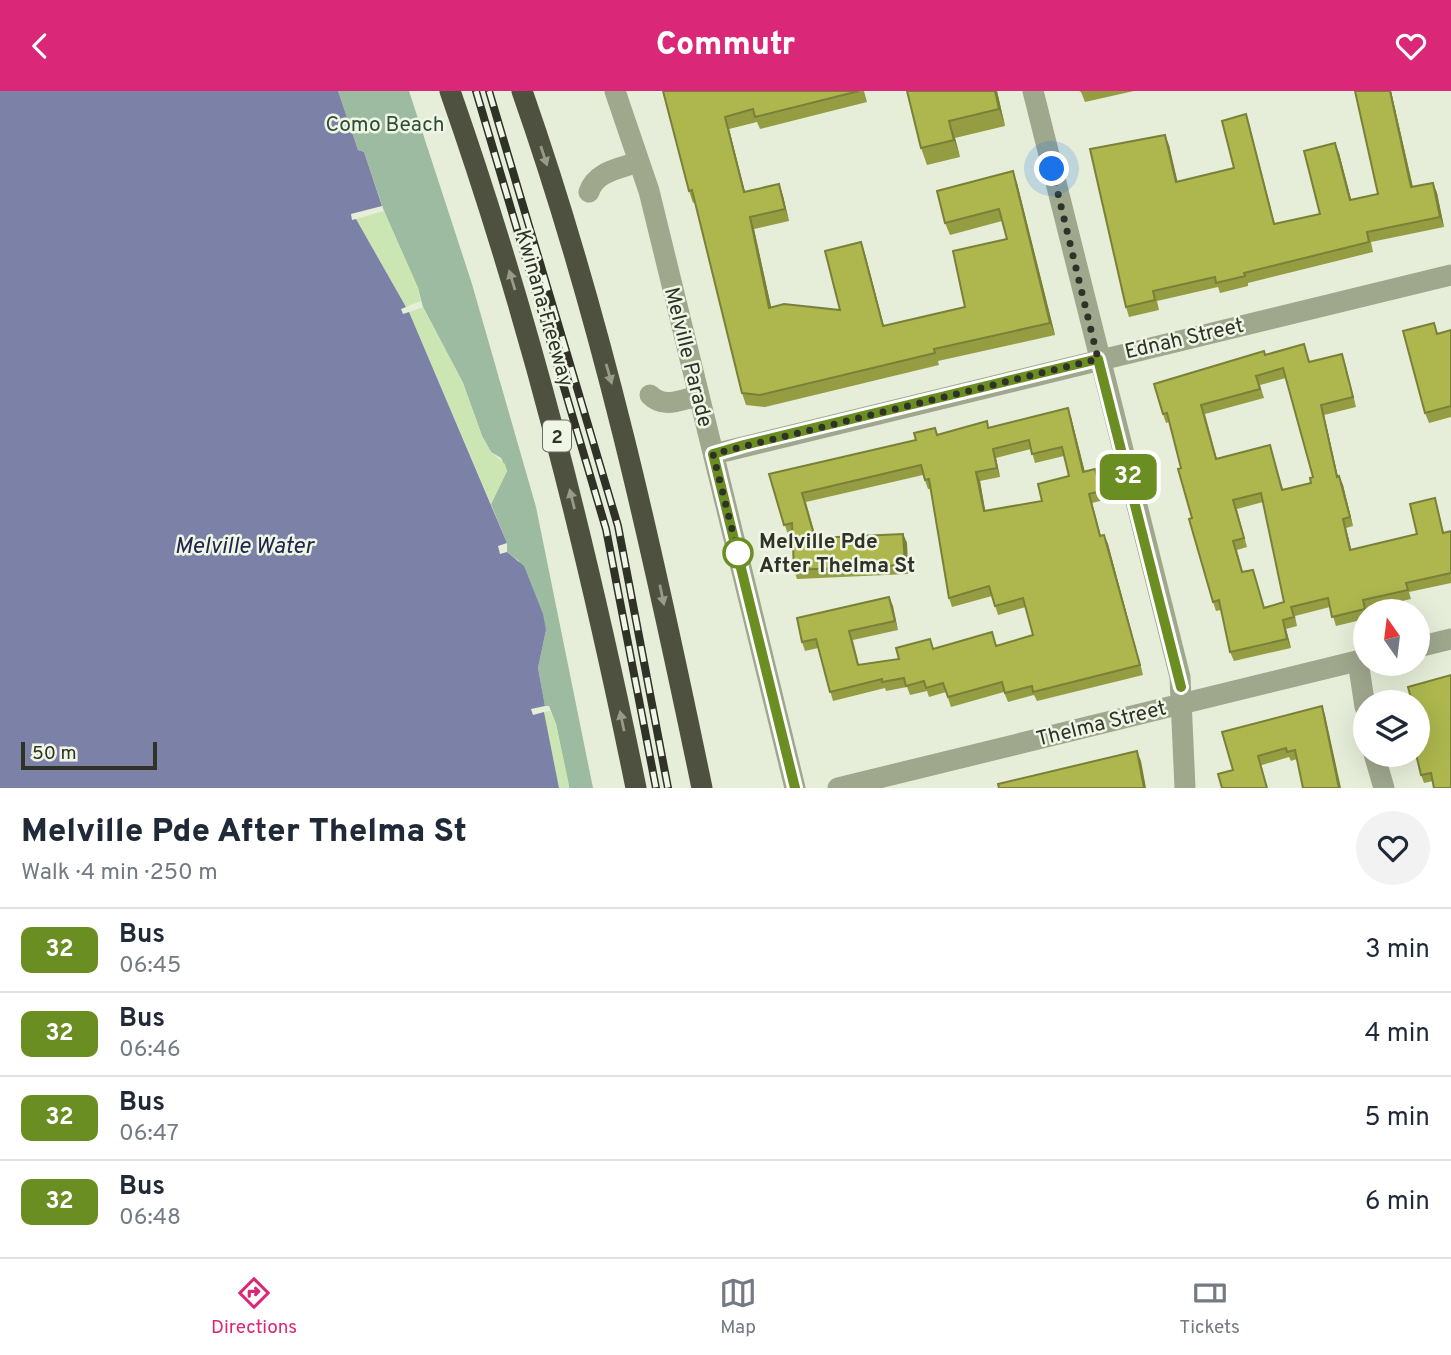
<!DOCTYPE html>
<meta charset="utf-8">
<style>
:root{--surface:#fff;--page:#f2f2f3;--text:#1f2937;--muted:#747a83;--line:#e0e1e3;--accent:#db2777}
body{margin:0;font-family:Overpass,sans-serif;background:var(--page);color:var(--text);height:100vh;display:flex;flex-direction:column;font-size:26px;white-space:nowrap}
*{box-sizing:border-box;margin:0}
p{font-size:23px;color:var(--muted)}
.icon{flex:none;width:38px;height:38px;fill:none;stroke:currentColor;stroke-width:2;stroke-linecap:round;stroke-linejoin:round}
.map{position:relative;height:697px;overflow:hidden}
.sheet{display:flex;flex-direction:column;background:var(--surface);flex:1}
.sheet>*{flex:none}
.badge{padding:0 14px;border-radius:10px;font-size:24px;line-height:46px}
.needle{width:46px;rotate:346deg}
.tools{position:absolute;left:1353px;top:508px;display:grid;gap:14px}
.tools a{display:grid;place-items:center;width:77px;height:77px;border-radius:50%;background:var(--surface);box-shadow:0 7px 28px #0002;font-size:35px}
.scale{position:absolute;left:21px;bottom:18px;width:136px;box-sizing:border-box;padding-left:7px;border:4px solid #303127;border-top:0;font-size:19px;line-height:24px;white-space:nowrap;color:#303127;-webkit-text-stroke:5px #eff6e5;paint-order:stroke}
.you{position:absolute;width:35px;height:35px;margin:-18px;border:5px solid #fff;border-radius:50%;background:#1a73e8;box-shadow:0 0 0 10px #1a73e833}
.map>.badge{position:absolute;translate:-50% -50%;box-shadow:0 0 0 4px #fff}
.round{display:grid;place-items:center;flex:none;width:74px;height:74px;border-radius:37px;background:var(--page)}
.head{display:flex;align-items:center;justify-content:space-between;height:119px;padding:0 21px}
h1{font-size:33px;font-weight:800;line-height:52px}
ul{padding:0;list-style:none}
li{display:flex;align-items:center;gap:21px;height:84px;padding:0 21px;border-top:2px solid var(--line)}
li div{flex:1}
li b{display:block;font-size:26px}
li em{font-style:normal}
li .badge{min-width:77px;font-weight:700;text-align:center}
header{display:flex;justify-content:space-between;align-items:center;height:91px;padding:0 21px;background:var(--accent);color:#fff;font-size:32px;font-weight:800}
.tab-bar{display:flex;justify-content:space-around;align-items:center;height:98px;border-top:2px solid var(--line);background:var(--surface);font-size:19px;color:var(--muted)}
.tab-bar a{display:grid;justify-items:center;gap:4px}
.tab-bar .on{color:var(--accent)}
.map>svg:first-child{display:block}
</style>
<header><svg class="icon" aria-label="back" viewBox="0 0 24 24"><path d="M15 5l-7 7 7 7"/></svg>Commutr<svg class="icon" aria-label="heart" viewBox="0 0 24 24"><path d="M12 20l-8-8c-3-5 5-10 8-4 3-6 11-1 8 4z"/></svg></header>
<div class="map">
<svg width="1451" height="697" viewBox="0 0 1451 697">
<rect width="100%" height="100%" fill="#e6eed9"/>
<path fill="#9cbba1" d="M338,0H409L472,193L536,416L593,697H569L556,633L549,615H545L538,577L546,539L519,470L507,461V452L491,413L507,380L501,367L491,361L482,345L463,292L423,216L418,197L384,120L364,61L358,59Z"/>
<path fill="#cce6b3" d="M384,120L418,197L421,210L406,216L356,128Z
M423,216L463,292L482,345L491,361L505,373L507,380L491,413L409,221Z
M550,620L556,633L569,694L567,697H559L544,621Z"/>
<path fill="#7c81a7" d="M0,0H338L358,59L364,61L382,115L351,123L352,129L356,128L406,216L401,218L403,223L409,221L507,452L498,455L500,463L507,461L524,475L543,523L546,539L538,577L545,615L531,618L533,624L544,621L559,697H0Z"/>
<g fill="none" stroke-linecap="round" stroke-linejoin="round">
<path stroke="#9fa78d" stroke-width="21" d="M615,0L649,100L795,697
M1033,0L1180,586L1185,697
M589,101C596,80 619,78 638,71
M650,304C664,318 680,309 698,305
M714,363L1451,184
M1418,556L1451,548
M1358,570L1365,616
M1374,663L1384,697
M838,697L1365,568"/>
<path stroke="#4e513f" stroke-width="21" d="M450,0C530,228 588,461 636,697
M522,0C602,228 653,461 702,697"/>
<g stroke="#303127" stroke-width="8">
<path id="rail" d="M476,0L606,438L656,697
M489,0L618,435L668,697"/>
</g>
<use href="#rail" stroke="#eff6e5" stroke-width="5" stroke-dasharray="16" stroke-linecap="butt"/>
</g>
<path fill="#959d43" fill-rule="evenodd" d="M663,0H864L867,11L760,38L757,31L729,38L745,101L779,93L783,105L789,130L754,138L771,216L840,219L865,163L884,235L965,216L1007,148L1002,130L950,144L945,132L1017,92L1055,244L938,270L939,274L765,316L746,314L742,302L695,111L693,112L689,100Z
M907,0H997L1005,35L955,47L960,66L927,74L921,57Z
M1079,0H1134L1085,11L1081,1Z
M1355,0H1391L1413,96L1433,92L1437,102L1444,136L1371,151L1373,161L1248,192V195L1220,202L1218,196L1157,210L1159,219L1129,226L1126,216L1169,54L1177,91L1234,77L1249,33L1275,133L1320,123L1339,62L1351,109L1378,103Z
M1451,239V326L1429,332L1425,322L1438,243Z
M1307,263L1309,271L1342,263L1356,316L1324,324L1338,386L1343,394L1353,435L1346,437L1351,459L1417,443L1435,407L1444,442L1451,440V492L1409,501L1411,508L1367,518V520H1365V528L1336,535L1330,516L1295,525L1297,535L1286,538L1291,557L1234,570L1230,561L1221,519L1216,520L1213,511L1192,427L1181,377L1169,331L1166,332L1163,323L1265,264ZM1286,287L1313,386L1311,392L1283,398L1270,354L1217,368L1205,323L1264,307L1260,294ZM1263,411L1284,511L1264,516L1253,479L1243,481L1237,459L1247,456L1237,418Z
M1071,326L1085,381L1098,387L1104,409L1092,412L1101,445L1104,444L1108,453L1143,584L1037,610L1034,604L1008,611L1004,601L951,616L946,601L929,606L927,600L910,604L907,596L886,600L885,597L833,610L818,557L805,560L802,551L889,506L898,539L853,549L859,574L899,568L933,558L996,555L1033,544L1026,516L998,524L992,505L952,516L949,507L931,398H928L923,384L806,411L816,447L903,443L907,452L908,483L797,488L794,479L792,442L788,444L769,383L937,344ZM1031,358L1035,372L1064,365L1069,385L1042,410L985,420L980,390L1000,386L996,367Z
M1325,624L1297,668L1291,670L1289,666L1262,674L1233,679Z
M1419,637L1433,690L1424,692L1421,684Z"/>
<path fill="#798037" d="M995,0H997L1005,35L999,18Z
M1390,0H1391L1415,106L1411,96Z
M1246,23L1249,33L1277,143L1274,133Z
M725,26L729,38L748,113L744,101Z
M949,30L955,47L960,66L954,49Z
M1165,44L1169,54L1180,101L1176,91Z
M1335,52L1339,62L1354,119L1350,109Z
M1013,80L1017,92L1055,244L1050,232Z
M1433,92L1437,102L1444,136L1440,126Z
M779,93L783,105L789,130L785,118Z
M750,126L754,138L774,229L769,217Z
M861,151L865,163L887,247L883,235Z
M1342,263L1345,272L1356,316L1353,306Z
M1321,314L1324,324L1340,395L1337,386Z
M1068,317L1071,326L1087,390L1083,381Z
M993,358L996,367L1000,386L997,377Z
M976,381L980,390L987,429L984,420Z
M1339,385L1343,394L1353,435L1350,426Z
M1089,403L1092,412L1103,454L1100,445Z
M1343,428L1346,437L1354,469L1350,459Z
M903,443L907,452L908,483L905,474Z
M1104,444L1108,453L1143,584L1140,574Z
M889,506L893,515L898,539L895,530Z
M1283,529L1286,538L1291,557L1287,548Z
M1322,615L1325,624L1341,697H1339Z
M1137,660L1141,670L1146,697H1144Z"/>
<path fill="#adb74e" stroke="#798037" stroke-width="2" fill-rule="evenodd" d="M663,0H859L755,26L753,18L725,26L744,101L779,93L785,118L750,126L769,217L784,213L840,219L825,160L861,151L883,235L965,216L953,160L1007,148L999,118L945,132L937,100L1013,80L1050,232L934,258L935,262L760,304L742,302L692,99L689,100Z
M907,0H995L999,18L949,30L954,49L921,57Z
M1355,0H1390L1411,96L1433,92L1440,126L1367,141L1369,151L1244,182L1245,185L1216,192L1215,186L1153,200L1155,209L1126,216L1090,58L1165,44L1176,91L1234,77L1222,30L1246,23L1274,133L1320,123L1304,60L1335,52L1350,109L1378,103Z
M1434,232L1437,243L1451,239V315L1425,322L1403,240Z
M1304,253L1309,271L1342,263L1353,306L1321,314L1337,386L1339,385L1350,426L1343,428L1350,459L1417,443L1410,413L1435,407L1443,442L1451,440V482L1406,492L1408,499L1363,509L1365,518L1332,526L1328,507L1291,516L1294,526L1283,529L1287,548L1230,561L1219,509L1213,511L1189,428L1192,427L1178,378L1181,377L1167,322L1163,323L1154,293L1264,260L1265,264ZM1283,277L1313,386L1310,387L1311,392L1282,399L1270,354L1216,368L1201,314L1260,298L1256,285ZM1261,402L1284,511L1264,517L1253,479L1242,481L1233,450L1244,447L1233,409Z
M1068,317L1083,381L1095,378L1101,400L1089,403L1100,445L1104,444L1140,574L1033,601L1032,595L1005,602L1002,591L948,606L943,592L926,597L924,590L906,595L904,587L882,591V588L830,601L816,548L802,551L797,527L889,506L895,530L849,540L858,574L899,568L896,557L930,548L933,558L992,541L996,555L1033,544L1023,507L995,515L989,495L949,507L929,388L925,389L921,374L802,402L815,447L903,443L905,474L794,479L792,432L784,434L769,383L916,349L914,342L935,337L937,344L987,330L988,337ZM1029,349L1032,363L1062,356L1069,385L1038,393L1042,410L984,420L976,381L997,377L993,358Z
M1451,584V697H1434L1431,682L1421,684L1416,663H1418V637H1419L1418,630V611H1412L1408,596Z
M1322,615L1339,697H1303L1295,659L1287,661L1286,657L1258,665L1267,697H1222L1218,683L1233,679L1222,641Z
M1137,660L1144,697H999L998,693Z"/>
<defs><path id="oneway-solid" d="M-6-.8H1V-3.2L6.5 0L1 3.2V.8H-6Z" transform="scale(1.75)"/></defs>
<g fill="#969b8a">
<use href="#oneway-solid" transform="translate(544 65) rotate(72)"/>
<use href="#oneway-solid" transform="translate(512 189) rotate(-107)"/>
<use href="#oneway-solid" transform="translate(609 283) rotate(74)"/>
<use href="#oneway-solid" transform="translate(572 408) rotate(-104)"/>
<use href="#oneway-solid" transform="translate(662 504) rotate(78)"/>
<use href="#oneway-solid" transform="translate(622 630) rotate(-102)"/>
</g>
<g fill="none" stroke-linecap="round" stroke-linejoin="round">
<g stroke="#fff" stroke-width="16">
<path id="line" d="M795,697L713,363L744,354L1098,268L1181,596"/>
</g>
<use href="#line" stroke="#6b8e23" stroke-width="10"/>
<path stroke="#303127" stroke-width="7" stroke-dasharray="0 12.6" d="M738,462L713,363L1098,268L1052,78"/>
</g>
<circle fill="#fff" stroke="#6b8e23" stroke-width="3.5" cx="738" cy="462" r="14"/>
<g text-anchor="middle" stroke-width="5" stroke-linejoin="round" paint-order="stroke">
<rect fill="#eff6e5" stroke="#696c60" stroke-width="2" x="543" y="329.5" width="28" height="31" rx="5"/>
<g font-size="19" font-weight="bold" fill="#303127">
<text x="557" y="352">2</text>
</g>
<g font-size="21" fill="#2d4d34" stroke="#eff6e5">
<text x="385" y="40">Como Beach</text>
</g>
<g font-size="21" fill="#303127" stroke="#eff6e5">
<text transform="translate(545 217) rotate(74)" y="7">Kwinana Freeway</text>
<text transform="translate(1184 247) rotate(-13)" y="7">Ednah Street</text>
<text transform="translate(689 266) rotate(76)" y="7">Melville Parade</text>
<text transform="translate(1101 632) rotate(-14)" y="7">Thelma Street</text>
</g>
<g font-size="21" font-weight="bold" fill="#303127" stroke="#eff6e5" text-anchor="start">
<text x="759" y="457">Melville Pde<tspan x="759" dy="24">After Thelma St</tspan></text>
</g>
<g font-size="23" font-style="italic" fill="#21254e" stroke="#eff6e5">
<text x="244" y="462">Melville Water</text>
</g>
</g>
</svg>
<div class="tools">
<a><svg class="needle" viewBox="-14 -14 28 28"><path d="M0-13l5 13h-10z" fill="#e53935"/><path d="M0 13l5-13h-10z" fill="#747a83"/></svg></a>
<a><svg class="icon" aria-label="layers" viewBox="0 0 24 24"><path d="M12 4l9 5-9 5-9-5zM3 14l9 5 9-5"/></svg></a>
</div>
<div class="scale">50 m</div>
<div class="you" style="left:1052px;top:78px"></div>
<b class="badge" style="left:1128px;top:386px;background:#6b8e23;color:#fff">32</b>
</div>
<section class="sheet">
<div class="head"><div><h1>Melville Pde After Thelma St</h1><p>Walk · 4 min · 250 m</p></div><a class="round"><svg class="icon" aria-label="heart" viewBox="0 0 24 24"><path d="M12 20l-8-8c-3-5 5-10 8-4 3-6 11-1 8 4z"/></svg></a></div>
<ul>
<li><span class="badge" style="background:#6b8e23;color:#fff">32</span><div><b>Bus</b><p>06:45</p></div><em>3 min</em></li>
<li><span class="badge" style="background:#6b8e23;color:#fff">32</span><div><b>Bus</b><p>06:46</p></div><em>4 min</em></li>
<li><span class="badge" style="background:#6b8e23;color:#fff">32</span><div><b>Bus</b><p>06:47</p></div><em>5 min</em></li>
<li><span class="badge" style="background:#6b8e23;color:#fff">32</span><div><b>Bus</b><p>06:48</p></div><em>6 min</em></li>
</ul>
</section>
<nav class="tab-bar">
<a class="on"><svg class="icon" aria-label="directions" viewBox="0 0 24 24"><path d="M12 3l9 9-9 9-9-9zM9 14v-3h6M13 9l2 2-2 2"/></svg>Directions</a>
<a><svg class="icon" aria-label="map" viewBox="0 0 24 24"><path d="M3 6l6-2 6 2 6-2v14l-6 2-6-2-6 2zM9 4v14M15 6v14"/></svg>Map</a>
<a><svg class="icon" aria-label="tickets" viewBox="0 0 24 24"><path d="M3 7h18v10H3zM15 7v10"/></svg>Tickets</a>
</nav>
